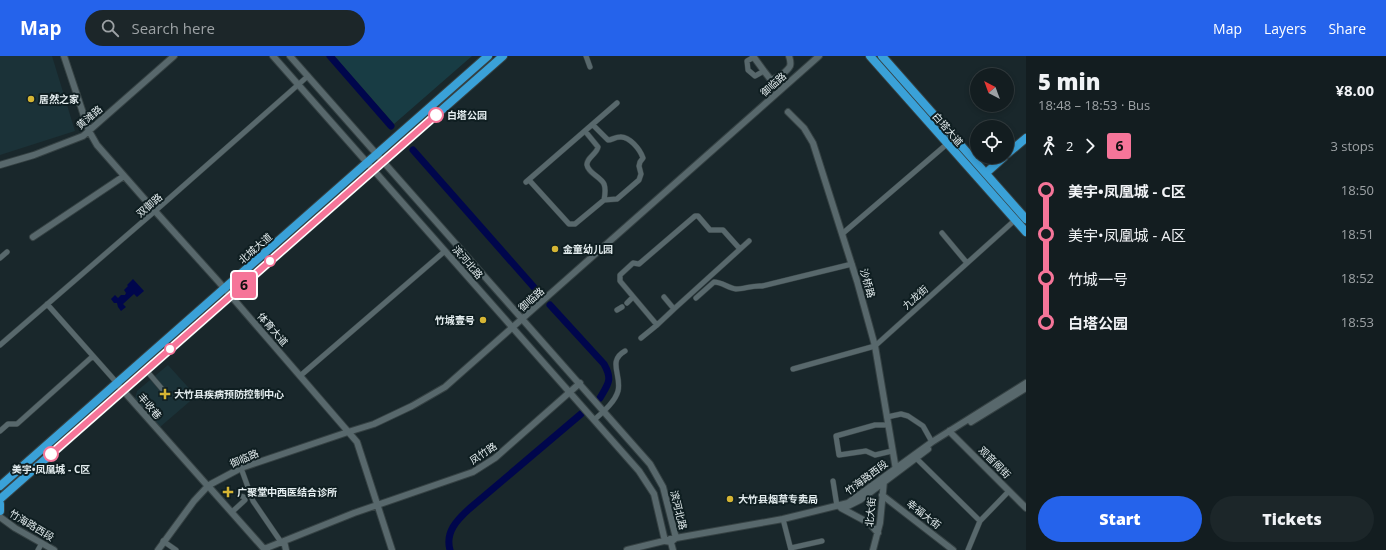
<!DOCTYPE html>
<meta charset="utf-8">
<style>
:root{--surface:#131d20;--page:#1c2629;--text:#f1f3f6;--muted:#9da2a5;--line:#323b3e;--accent:#2563eb}
body{margin:0;font-family:"Open Sans","Noto Sans SC",sans-serif;background:var(--page);color:var(--text);height:100vh;display:flex;flex-direction:column;font-size:15px;white-space:nowrap}
*{box-sizing:border-box;margin:0}
p{font-size:13px;color:var(--muted)}
.icon{flex:none;width:22px;height:22px;fill:none;stroke:currentColor;stroke-width:2;stroke-linecap:round;stroke-linejoin:round}
.map{position:relative;flex:1;overflow:hidden}
.side{display:flex;flex-direction:column;background:var(--surface);width:360px}
.side>*{flex:none}
.badge{padding:0 8px;border-radius:3px;font-size:14px;line-height:26px}
.needle{width:26px;rotate:319deg}
.tools{position:absolute;left:970px;top:12px;display:grid;gap:8px}
.tools a{display:grid;place-items:center;width:44px;height:44px;border-radius:50%;background:var(--surface);box-shadow:0 2px 6px #0003,0 0 0 1px var(--line);font-size:20px}
.map>.badge{position:absolute;translate:-50% -50%;box-shadow:0 0 0 2px #fff}
.legs{display:flex;align-items:center;gap:6px;height:44px;padding:0 12px;font-size:13px}
.legs p{margin-inline-start:auto}
.summary{display:flex;align-items:center;justify-content:space-between;height:68px;padding:0 12px}
h1{font-size:22px;font-weight:800;line-height:30px}
.action{display:flex;gap:8px;margin-top:auto;padding:8px 12px}
.action a{flex:1;height:46px;border-radius:24px;background:var(--accent);color:#fff;font-size:16px;font-weight:800;line-height:46px;text-align:center}
.action a+a{background:var(--page);color:var(--text)}
ul{padding:0 12px;list-style:none}
li{display:flex;align-items:center;gap:14px;height:44px;font-size:15px}
li i{display:grid;place-items:center;width:6px;height:100%;margin:0 5px;background:currentColor}
li i::after{content:'';width:10px;height:10px;margin:-5px;border:3px solid;border-radius:50%;background:var(--surface)}
li p{margin-inline-start:auto}
li:first-child i{background:linear-gradient(#0000 50%,currentColor 0)}
li:last-child i{background:linear-gradient(currentColor 50%,#0000 0)}
header{display:flex;align-items:center;gap:24px;box-sizing:border-box;height:56px;padding:0 20px;background:var(--accent);color:#fff}
header strong{font-size:19px}
nav{display:flex;gap:22px;margin-inline-start:auto;font-size:14px}
.search{width:280px;height:36px;background:var(--page);display:flex;align-items:center;gap:10px;box-sizing:border-box;padding:0 14px;border-radius:22px;color:var(--muted);font-size:15px}
main{display:flex;flex:1;min-height:0}
.map>svg:first-child{display:block}
</style>
<header>
<strong>Map</strong>
<div class="search"><svg class="icon" aria-label="search" viewBox="0 0 24 24"><circle cx="10" cy="10" r="6"/><path d="M15 15l6 6"/></svg>Search here</div>
<nav><a>Map</a><a>Layers</a><a>Share</a></nav>
</header>
<main>
<div class="map">
<svg width="1026" height="494" viewBox="0 0 1026 494">
<rect width="100%" height="100%" fill="#19272b"/>
<path fill="#1b3238" d="M0,0H52L75,75L0,99Z
M168,309L196,340L160,371L135,343L137,335Z"/>
<path fill="#183c44" d="M334,0H472L394,68Z"/>
<path fill="#00064c" d="M133,223L144,235L137,241L134,238L123,248L126,251L121,255L118,251L117,247H114L111,243L115,239L118,242L121,239H125L126,237L124,234L128,230L127,229Z"/>
<g fill="none" stroke-linecap="round" stroke-linejoin="round">
<path stroke="#00064c" stroke-width="7" d="M330,0L391,70
M413,94L539,237
M550,249L604,308C613,324 608,328 600,342
M450,494C445,476 457,464 469,453L581,358"/>
<g stroke="#354143" stroke-width="6">
<path id="minor" d="M586,0L590,11
M754,1L747,5L748,14L755,20L764,15
M585,75L598,91C597,98 586,102 587,109C588,117 601,121 604,128C606,133 605,139 604,144
M529,124L569,168H575L604,144L617,143L639,124L641,118L639,110L640,106L643,102C640,93 629,80 620,81C615,81 612,84 608,84L593,69
M526,126L617,47
M942,177L967,207
M842,178L947,88
M0,202L7,196
M664,241L674,253L657,269L620,225V219L633,207L639,208L695,160H698L710,174H723L740,193
M696,242L714,226C722,226 728,232 736,233C745,233 753,229 762,230L852,208
M627,247L633,241
M47,248L117,327
M674,253L749,185
M617,254L622,251
M641,282L657,269
M0,289L155,155L308,20
M793,313L875,290L1015,164
M146,314L163,334
M300,320L445,195
M887,361L901,358L908,360L923,370L932,386
M594,364C603,356 615,346 618,335C622,319 607,305 625,295
M888,369H875L836,380L839,399L866,395L875,399L892,395
M0,375L8,368H17L93,300
M916,402L980,465L1009,435
M241,412L253,445L281,486
M833,425L837,450
M232,456L245,444L244,441L241,440
M783,463L791,494
M163,485L176,494
M791,492L822,485
M38,494L42,487
M968,494L980,465"/>
</g>
<g stroke="#354143" stroke-width="8">
<path id="tertiary" d="M64,0L89,75L97,89L155,155L218,225L357,386L392,494
M273,0L639,415L654,438L665,485L671,486
M290,0L650,408L663,431L676,482L671,486
M753,0L764,15L771,24C777,22 787,16 790,10C791,7 790,3 789,0
M788,56L804,72L813,87L857,225L875,290L896,414
M0,109L34,99L83,80L174,0
M33,181L124,120
M120,331L206,428
M971,366L1026,332
M949,375L1026,452
M211,428L241,412L348,376L374,368L412,350L445,331L819,0
M210,432L265,494
M882,439L953,494
M848,450L860,444L928,393
M841,452L869,467L878,477
M0,461L15,472L54,494
M670,483L673,494
M284,485L286,494
M264,493L354,457L473,416L495,402L580,327
M158,494L194,445L207,431
M627,494L676,482L783,463L848,447L932,386L1026,327
M873,494L880,467L884,425"/>
</g>
<g stroke="#354143" stroke-width="10">
<path id="trunk" d="M870,0L1026,176
M882,0L1026,163
M1007,98L1026,82
M986,117L1004,101
M0,430L488,0
M0,443L503,0
M0,448V455"/>
</g>
<use href="#minor" stroke="#58686c" stroke-width="5"/>
<use href="#tertiary" stroke="#58686c" stroke-width="6"/>
<use href="#trunk" stroke="#3aa1d8" stroke-width="8"/>
</g>
<g fill="none" stroke-linecap="round" stroke-linejoin="round">
<g stroke="#fff" stroke-width="9">
<path id="line-1" d="M51,398L436,59"/>
</g>
<use href="#line-1" stroke="#f67599" stroke-width="6"/>
</g>
<g fill="#d6b534" stroke="#0f1e21" stroke-width="1.5">
<circle cx="31" cy="43" r="4"/>
<circle cx="555" cy="193" r="4"/>
<circle cx="483" cy="264" r="4"/>
<path d="M163 332h4v4h4v4h-4v4h-4v-4h-4v-4h4z"/>
<path d="M226 430h4v4h4v4h-4v4h-4v-4h-4v-4h4z"/>
<circle cx="730" cy="443" r="4"/>
</g>
<g fill="#fff" stroke="#f67599" stroke-width="2">
<circle cx="436" cy="59" r="7"/>
<circle cx="270" cy="205" r="5"/>
<circle cx="170" cy="293" r="5"/>
<circle cx="51" cy="398" r="7"/>
</g>
<g text-anchor="middle" stroke-width="4" stroke-linejoin="round" paint-order="stroke">
<g font-size="10" fill="#e4edef" stroke="#0f1e21">
<text transform="translate(773 28) rotate(-42)" y="4">御临路</text>
<text transform="translate(89 61) rotate(-40)" y="4">黄滩路</text>
<text transform="translate(948 73) rotate(49)" y="4">白塔大道</text>
<text transform="translate(149 149) rotate(-41)" y="4">双御路</text>
<text transform="translate(255 192) rotate(-41)" y="4">北城大道</text>
<text transform="translate(468 206) rotate(49)" y="4">滨河北路</text>
<text transform="translate(868 227) rotate(74)" y="4">沙桥路</text>
<text transform="translate(915 241) rotate(-42)" y="4">九龙街</text>
<text transform="translate(531 243) rotate(-42)" y="4">御临路</text>
<text transform="translate(273 273) rotate(49)" y="4">体育大道</text>
<text transform="translate(150 350) rotate(49)" y="4">丰收巷</text>
<text transform="translate(483 397) rotate(-34)" y="4">凤竹路</text>
<text transform="translate(244 402) rotate(-23)" y="4">御临路</text>
<text transform="translate(995 406) rotate(45)" y="4">观音阁街</text>
<text transform="translate(866 421) rotate(-37)" y="4">竹海路西段</text>
<text transform="translate(679 454) rotate(76)" y="4">滨河北路</text>
<text transform="translate(870 456) rotate(-84)" y="4">北大街</text>
<text transform="translate(924 458) rotate(38)" y="4">幸福大街</text>
<text transform="translate(32 469) rotate(31)" y="4">竹海路西段</text>
</g>
<g font-size="10" font-weight="bold" fill="#e4edef" stroke="#0f1e21" text-anchor="start">
<text x="39" y="47">居然之家</text>
<text x="563" y="197">金童幼儿园</text>
<text x="475" y="268" text-anchor="end">竹城壹号</text>
<text x="174" y="342">大竹县疾病预防控制中心</text>
<text x="237" y="440">广聚堂中西医结合诊所</text>
<text x="738" y="447">大竹县烟草专卖局</text>
</g>
<g font-size="10" font-weight="bold" fill="#e4edef" stroke="#0f1e21" text-anchor="start">
<text x="447" y="63">白塔公园</text>
<text x="51" y="417" text-anchor="middle">美宇•凤凰城 - C区</text>
</g>
</g>
</svg>
<div class="tools">
<a><svg class="needle" viewBox="-14 -14 28 28"><path d="M0-13l5 13h-10z" fill="#e53935"/><path d="M0 13l5-13h-10z" fill="#9da2a5"/></svg></a>
<a><svg class="icon" aria-label="locate" viewBox="0 0 24 24"><circle cx="12" cy="12" r="6"/><path d="M12 2v4M12 18v4M2 12h4M18 12h4"/></svg></a>
</div>
<b class="badge" style="left:244px;top:229px;background:#f67599;color:#111">6</b>
</div>
<section class="side">
<div class="summary"><div><h1>5 min</h1><p>18:48 – 18:53 · Bus</p></div><b>¥8.00</b></div>
<div class="legs"><svg class="icon" aria-label="walk" viewBox="0 0 24 24"><circle cx="13" cy="4" r="2"/><path d="M13 8l-2 6 4 7M11 14l-3 7M7 12l3-4h3l4 4"/></svg>2<svg class="icon" aria-label="forward" viewBox="0 0 24 24"><path d="M9 5l7 7-7 7"/></svg><b class="badge" style="background:#f67599;color:#111">6</b><p>3 stops</p></div>
<ul>
<li><i style="color:#f67599"></i><b>美宇•凤凰城 - C区</b><p>18:50</p></li>
<li><i style="color:#f67599"></i><span>美宇•凤凰城 - A区</span><p>18:51</p></li>
<li><i style="color:#f67599"></i><span>竹城一号</span><p>18:52</p></li>
<li><i style="color:#f67599"></i><b>白塔公园</b><p>18:53</p></li>
</ul>
<div class="action"><a>Start</a><a>Tickets</a></div>
</section>
</main>
